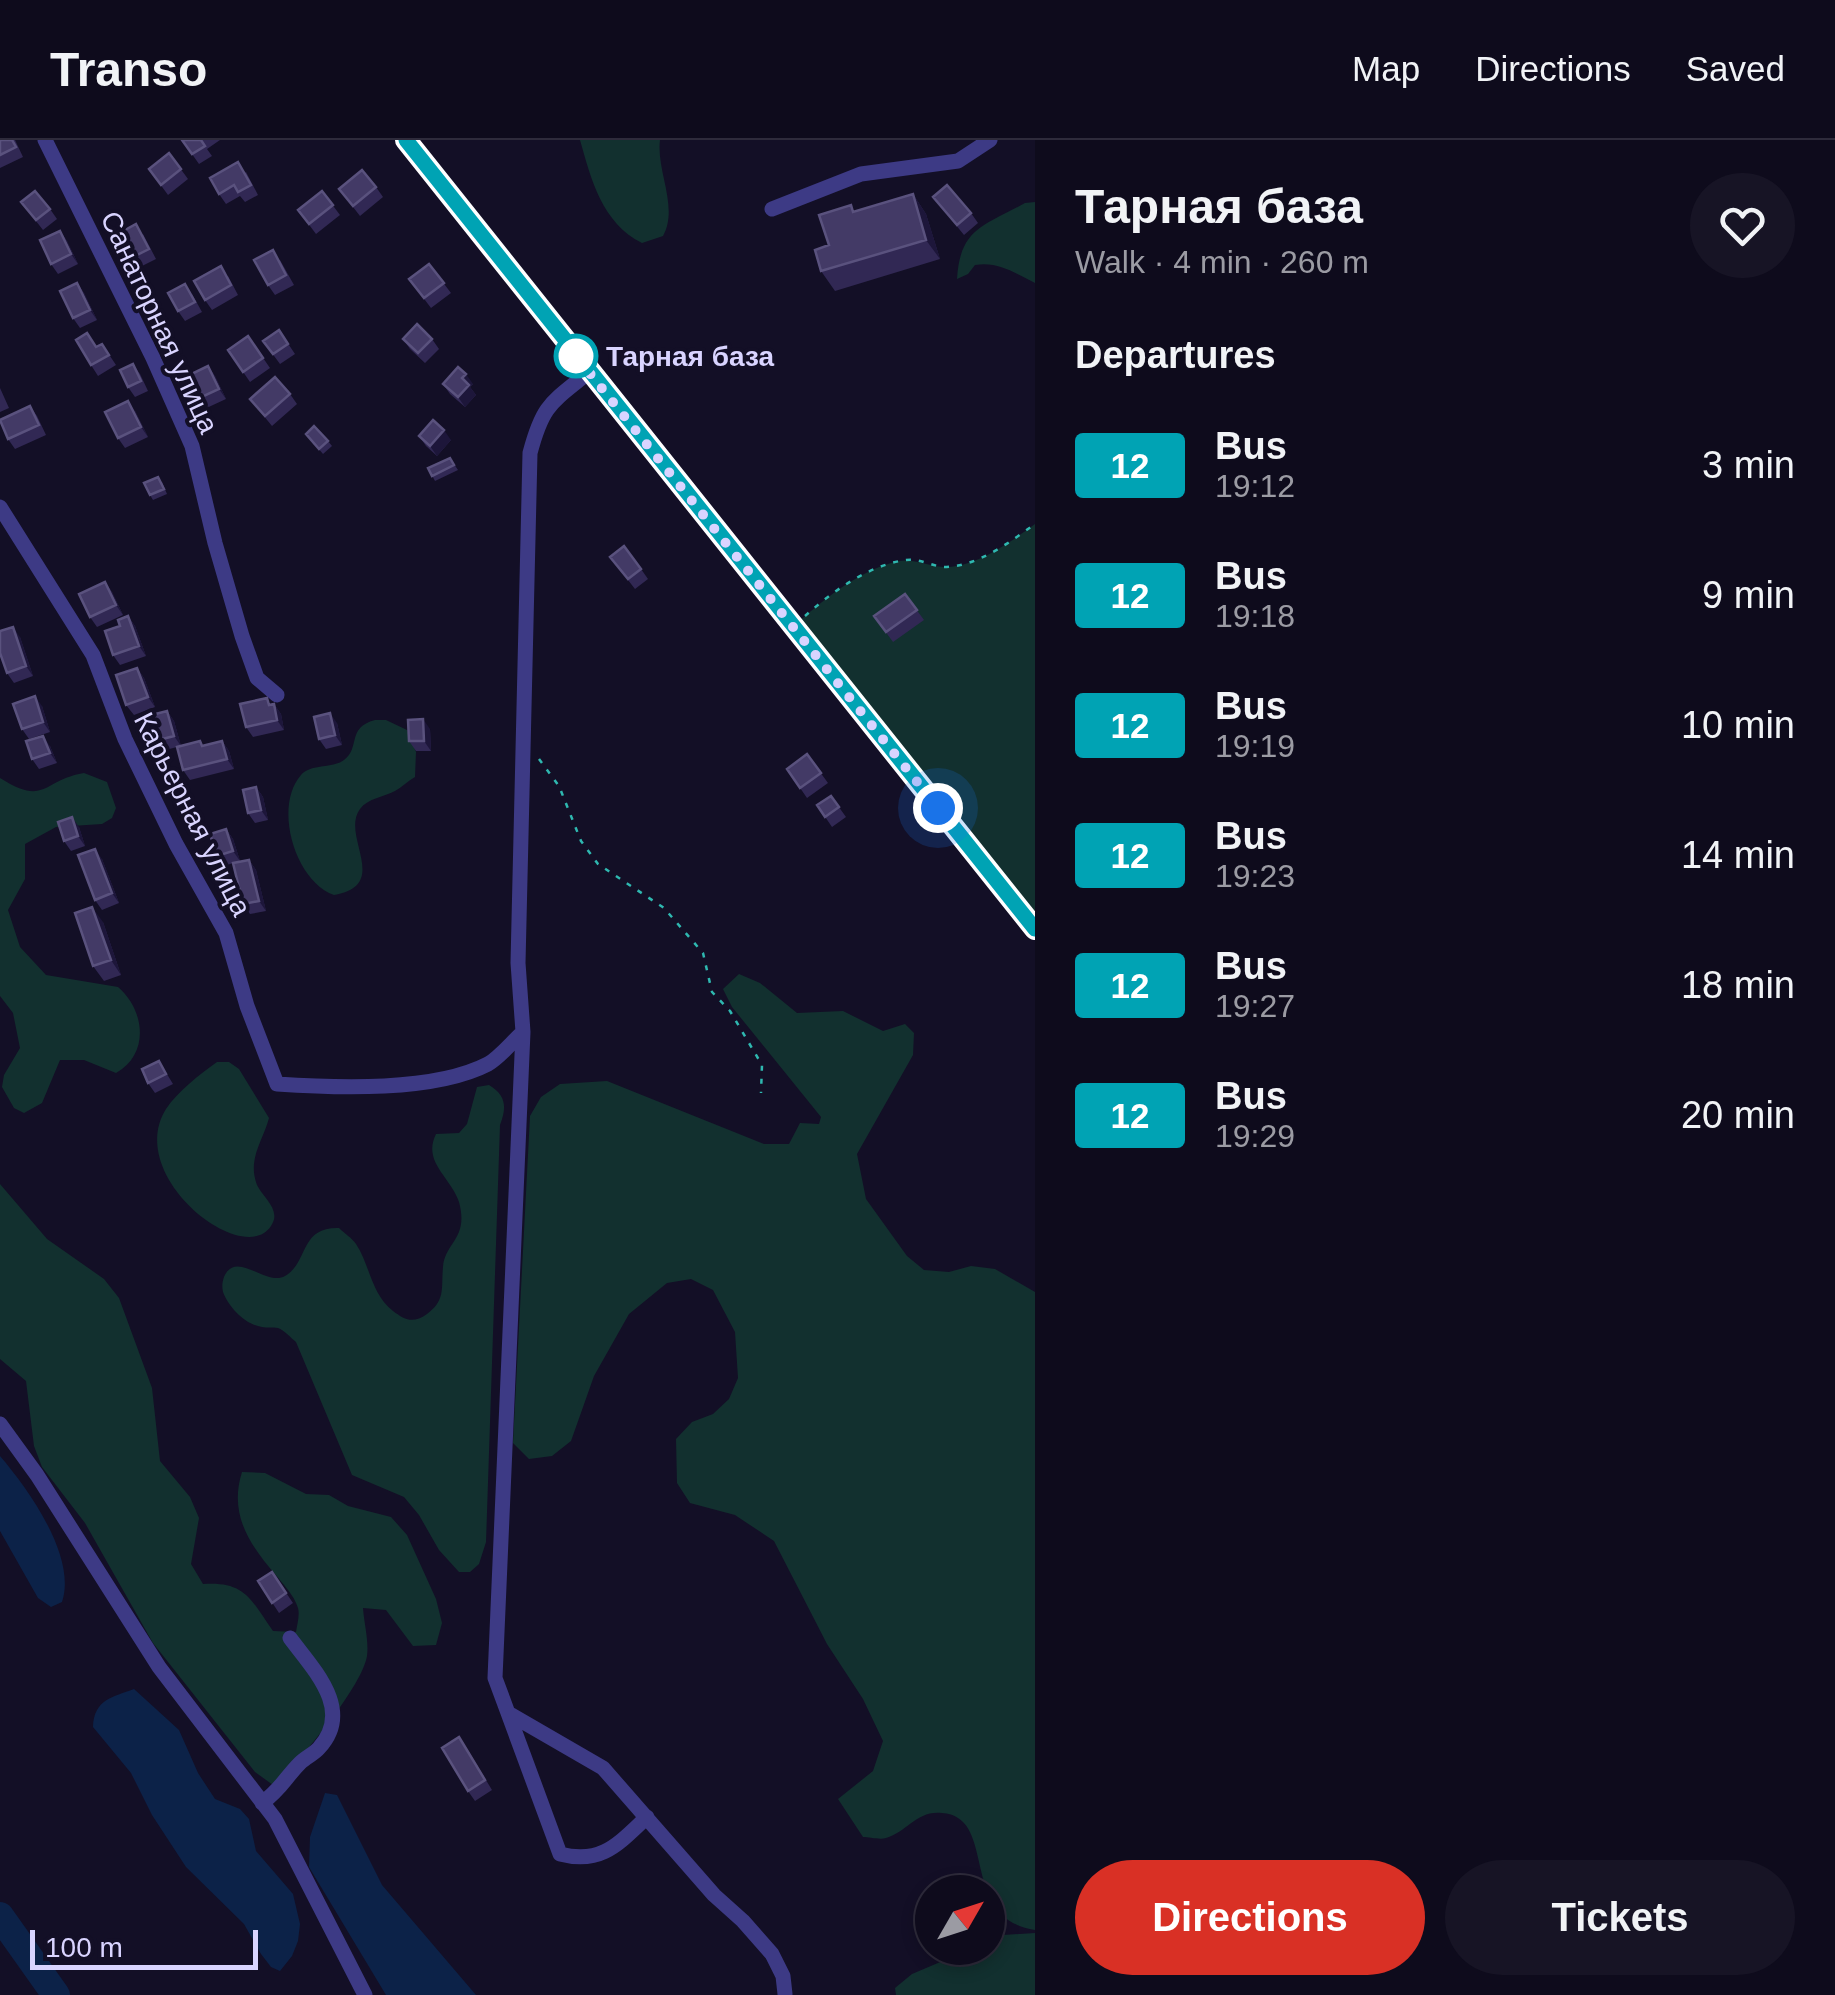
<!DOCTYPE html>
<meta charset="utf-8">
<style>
:root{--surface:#0e0b1c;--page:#171425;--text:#f1f3f6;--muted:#9b9ba3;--line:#2e2b3b;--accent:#d93025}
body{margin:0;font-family:Helvetica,sans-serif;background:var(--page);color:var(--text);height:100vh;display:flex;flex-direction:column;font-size:38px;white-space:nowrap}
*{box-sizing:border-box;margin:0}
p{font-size:32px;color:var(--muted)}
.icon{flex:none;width:55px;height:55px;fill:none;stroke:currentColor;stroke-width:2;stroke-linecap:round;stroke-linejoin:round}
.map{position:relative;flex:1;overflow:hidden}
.sheet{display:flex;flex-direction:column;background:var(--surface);width:800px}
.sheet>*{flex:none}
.badge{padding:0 20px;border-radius:8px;font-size:35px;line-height:65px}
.needle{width:65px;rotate:51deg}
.tools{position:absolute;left:915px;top:1735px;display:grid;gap:20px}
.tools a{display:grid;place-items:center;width:90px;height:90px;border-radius:50%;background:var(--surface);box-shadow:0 5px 15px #0003,0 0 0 2px var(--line);font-size:50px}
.scale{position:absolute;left:30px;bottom:25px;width:228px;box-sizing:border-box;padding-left:10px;border:5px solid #d9d4ff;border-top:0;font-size:28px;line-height:35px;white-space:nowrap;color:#d9d4ff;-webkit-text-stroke:8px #130f26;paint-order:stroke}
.you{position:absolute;width:50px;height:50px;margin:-25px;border:8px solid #fff;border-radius:50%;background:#1a73e8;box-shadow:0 0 0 15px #1a73e833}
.map>.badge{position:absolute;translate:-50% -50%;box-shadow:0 0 0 5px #fff}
h2{padding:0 40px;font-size:38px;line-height:90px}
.round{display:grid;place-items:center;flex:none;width:105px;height:105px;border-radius:52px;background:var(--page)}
.overview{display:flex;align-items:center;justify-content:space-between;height:170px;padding:0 40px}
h1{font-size:48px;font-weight:600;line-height:75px}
.action{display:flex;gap:20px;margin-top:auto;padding:20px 40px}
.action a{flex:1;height:115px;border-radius:60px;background:var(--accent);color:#fff;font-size:40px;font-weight:600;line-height:115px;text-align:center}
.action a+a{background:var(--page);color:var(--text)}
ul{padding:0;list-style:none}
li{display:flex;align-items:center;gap:30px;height:130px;padding:0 40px}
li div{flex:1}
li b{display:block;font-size:38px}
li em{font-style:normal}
li .badge{min-width:110px;font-weight:700;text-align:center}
header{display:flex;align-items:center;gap:60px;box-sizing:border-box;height:140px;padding:0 50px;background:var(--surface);border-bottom:2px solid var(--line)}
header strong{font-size:48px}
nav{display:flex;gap:55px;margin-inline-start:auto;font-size:35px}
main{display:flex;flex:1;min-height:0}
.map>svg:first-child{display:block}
</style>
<header>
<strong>Transo</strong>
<nav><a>Map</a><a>Directions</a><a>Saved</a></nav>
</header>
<main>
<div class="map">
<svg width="1035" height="1855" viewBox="0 0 1035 1855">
<rect width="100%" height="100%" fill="#130f26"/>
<path fill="#12302f" d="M580,0H660C656,31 679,67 663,96L642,103C602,83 591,39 580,0Z
M1035,62V143C1015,133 998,121 975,125L968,134L957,139C960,88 984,86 1025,63Z
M1035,384V790L794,486C822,461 854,434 891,423C912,416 924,426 944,427C977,427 1010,402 1035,384Z
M375,580H386L407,590L416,612L415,637C408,641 402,647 395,651C384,657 368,658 360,669C340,696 392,745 334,755C295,741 273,667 301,635C312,623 332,629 344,620C361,607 346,588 375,580Z
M84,633L107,642L116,668L112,678L102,684L56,687L25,704V739L8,770L20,807L46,835L118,847C145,870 150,914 116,933L84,920H60L42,963L24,973L14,968L2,947L4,935L20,908L13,873L0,856V638C46,667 42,640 84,633Z
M739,834L760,843L797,873L843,871L883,891L905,884L914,893L913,915L857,1014L866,1059L907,1116L924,1130L949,1132L971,1126L995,1129L1035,1152V1790C957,1778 999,1677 942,1673C917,1670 907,1692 886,1698C880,1700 869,1697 863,1697L838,1659L873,1631L883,1601L863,1559L827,1504L774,1401L735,1375L690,1363L677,1343L676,1299L692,1282L713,1274L729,1259L738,1238L735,1192L713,1150L691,1139L667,1143L629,1174L594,1236L571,1301L552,1316L529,1319L513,1303L530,976L541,957L560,944L607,941L764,1004H789L800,983L819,984L821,977L732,867L723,849Z
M217,922H229L239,929L269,978C263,1001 247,1019 257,1045C263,1058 282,1070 271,1086C243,1129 124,1036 166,969C178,951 199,935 217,922Z
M489,945C506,955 507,967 500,985L486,1402L479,1424L470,1432H459L439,1410L419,1375L404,1357L352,1335L296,1202C291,1198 284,1190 278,1188C273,1187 267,1188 262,1187C246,1185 229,1168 223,1152C222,1146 222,1143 224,1137C236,1109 266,1147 285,1136C309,1122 299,1087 339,1088C344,1093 352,1098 356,1104C370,1125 371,1154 393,1171C405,1180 413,1184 427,1174C446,1160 441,1148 443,1127C445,1102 469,1099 459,1062C451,1037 422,1022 436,994L459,993L467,984L477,947Z
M0,1044L47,1099L104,1139L119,1158L152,1248L160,1321L190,1357L199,1378L191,1424L203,1444C246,1441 251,1460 273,1491L296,1492C297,1485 300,1475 298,1468C294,1455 283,1444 275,1434C248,1403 229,1373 242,1332L265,1333L306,1354L329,1355L348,1366L391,1377L407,1395L436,1459L442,1483L436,1505L413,1506L386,1470L363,1468C364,1483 369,1501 367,1516C362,1547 298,1624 273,1645L255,1632L153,1503L85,1383L42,1327L34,1306L26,1241L0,1219Z
M1035,1793V1855H896L895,1848L912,1834L945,1820L963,1808H988V1796Z"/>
<path fill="#0c2248" d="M0,1316C29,1350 77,1417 62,1462L51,1467L38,1458L0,1391Z
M134,1549L179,1590L198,1633L215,1659L240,1669L249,1679L256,1711L293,1754L300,1784L298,1801L292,1816L280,1831L271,1827L261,1814L244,1784L186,1727L152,1675L131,1633L93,1587C94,1559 113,1557 134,1549Z
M325,1653L337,1655L382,1745L476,1855H386L309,1727L310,1697Z"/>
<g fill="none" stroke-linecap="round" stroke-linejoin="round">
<path stroke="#0c2248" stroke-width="28" d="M0,1776L56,1855"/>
<path stroke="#2fb8b0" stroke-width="2.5" stroke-dasharray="5 8" stroke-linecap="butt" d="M805,476C833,451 869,425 906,420C919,418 931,426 944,427C977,427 1010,402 1035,384
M539,619L559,646L581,701L598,724L664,768L703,813L712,852L730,871L762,925L761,953"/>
<path stroke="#3d3a85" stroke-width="15" d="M45,0L153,218L192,306L215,403L242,496L257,538L277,555
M406,0L1035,790
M772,69L861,34L958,21L990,0
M589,232C551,263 543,264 530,313L518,823L523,892L495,1538L508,1573L603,1628L714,1755L743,1781L772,1814L783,1836L785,1854
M0,367L93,515L125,599L176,704L226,793L247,866L277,944C336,948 434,952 488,924C500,917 512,902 523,892
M0,1284L37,1335L159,1527L275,1679L365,1855
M508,1573L560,1714C602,1725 619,1703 647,1677
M262,1663C282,1648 285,1638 300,1623C306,1617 314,1614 319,1608C354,1570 314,1530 290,1498"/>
</g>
<path fill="#312854" d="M0,0H15L23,17L0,28Z
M182,0H220L207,9L212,16L199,24Z
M169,13L188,39L168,55L149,29Z
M246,32L258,55L245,62L240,56L226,64L219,54Z
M376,47L383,57L360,76L339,49Z
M322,51L340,75L316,94L298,70Z
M913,54L926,74L940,119L835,151L821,131L855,71Z
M933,57L971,73L978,83L964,95Z
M21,62L50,69L57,79L43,90Z
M60,91L67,101L78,124L58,134L51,124Z
M143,94L156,119L138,128L131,118Z
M280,120L294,145L275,155L268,145Z
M429,124L451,153L431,168L409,139Z
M228,136L238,155L212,170L205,160Z
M77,143L84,153L97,180L80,188L73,178Z
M192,154L202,172L185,181L178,171Z
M279,190L295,214L280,224L263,201Z
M248,196L270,228L250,242L228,210Z
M403,199H432L439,209L425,223L410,209Z
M102,204L116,225L98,236L91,225L97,207Z
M133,224L140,234L148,251L135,257L128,247Z
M208,226L215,236L226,259L200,271L193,261Z
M443,244H473L470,247L476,255L465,267L450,254Z
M0,248L9,268L0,272Z
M290,254L297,264L272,286L250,259Z
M30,266L37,276L46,295L15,309L8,299Z
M135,271L148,297L125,308L118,298Z
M306,294L328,301L332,306L323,314Z
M419,296L451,300L437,316L426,306Z
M450,318L458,330L435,341L428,328Z
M162,342L167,354L153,360L150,355Z
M610,417L641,429L648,439L635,449Z
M105,442L112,452L123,475L97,487L90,477Z
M905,454L924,480L893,502L874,476Z
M128,476L135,486L146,516L120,525L113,515Z
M20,497L33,536L14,543L7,533Z
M137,528L144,538L155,567L134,575L126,565Z
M274,564L281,574L284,590L253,597L246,587Z
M42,566L50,592L29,599L22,589Z
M167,571L174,581L181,606H203L222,601L229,611L234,629L190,640L183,630L177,607L154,613L147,603Z
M337,583L342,605L326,609L319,599Z
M430,589L431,611H416L409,601Z
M50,606L57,623L39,629L32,619Z
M807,614L828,643L807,658L787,629Z
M256,647L263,657L268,680L255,683L248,673Z
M831,656L846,677L832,687L817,665Z
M79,687L85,706L71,711L64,701Z
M226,689L233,699L240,721L249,720L256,730L266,771L250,774L243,764L233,723L224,726L217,716Z
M102,719L119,763L102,770L95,760Z
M103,782L121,835L104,841L93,826Z
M159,921L173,944L155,953L148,943Z
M272,1432L293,1463L279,1473L258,1441Z
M466,1607L492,1650L475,1661L468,1651Z"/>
<path fill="#1d163a" d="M913,54L926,74L940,119L926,100Z
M60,91L67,101L78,124L71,114Z
M77,143L84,153L97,180L90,170Z
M208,226L215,236L226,259L219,249Z
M466,234L473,244L470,247L476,255L465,267L458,257L462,238Z
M128,261L135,271L148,297L141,287Z
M444,290L451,300L437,316L430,306Z
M105,442L112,452L123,475L116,465Z
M128,476L135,486L146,516L139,506Z
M13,487L20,497L33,536L26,526Z
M137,528L144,538L155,567L148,557Z
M35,556L42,566L50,592L43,582Z
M274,564L281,574L284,590L277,580Z
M167,571L174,581L181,606L174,596Z
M330,573L337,583L342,605L335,595Z
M423,579L430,589L431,611L424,601Z
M43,596L50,606L57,623L50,613Z
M222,601L229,611L234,629L227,619Z
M256,647L263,657L268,680L261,670Z
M72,677L79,687L85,706L78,696Z
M226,689L233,699L240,721L233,711Z
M95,709L102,719L119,763L112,753Z
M249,720L256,730L266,771L259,761Z
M92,767L103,782L121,835L111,820Z"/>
<path fill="#433a66" stroke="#5a527e" stroke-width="2.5" d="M0,0H12L16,7L0,15Z
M182,0H201L205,6L192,14Z
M169,13L181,29L161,45L149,29Z
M238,22L251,45L238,52L234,45L219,54L210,38Z
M362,30L376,47L353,66L339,49Z
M947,45L971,73L957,85L933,57Z
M35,51L50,69L36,80L21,62Z
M322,51L333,65L309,84L298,70Z
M913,54L926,100L821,131L815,110L829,105L819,75L851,65L853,72Z
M136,84L149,109L131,118L118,94Z
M60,91L71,114L51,124L40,100Z
M273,110L286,135L268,145L254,120Z
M429,124L444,143L424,158L409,139Z
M221,126L231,145L205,160L194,141Z
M77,143L90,170L73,178L60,151Z
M185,144L195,162L178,171L168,153Z
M417,184L432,199L418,213L403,199Z
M279,190L288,204L273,214L263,201Z
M87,193L96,207L102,204L109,215L91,225L76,200Z
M248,196L263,218L243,232L228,210Z
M133,224L141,241L128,247L120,230Z
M208,226L219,249L193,261L183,238Z
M458,227L466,234L462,238L469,245L458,257L443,244Z
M275,237L290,254L265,276L250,259Z
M128,261L141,287L118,298L105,272Z
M30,266L39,285L8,299L0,280Z
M433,280L444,290L430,306L419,296Z
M314,286L328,301L319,309L306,294Z
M450,318L454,325L432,336L428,328Z
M158,337L164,349L150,355L144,343Z
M624,406L641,429L628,439L610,417Z
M105,442L116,465L90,477L79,454Z
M905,454L917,470L886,492L874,476Z
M128,476L139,506L113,515L105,491L120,486L118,480Z
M13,487L26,526L7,533L0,513V491Z
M137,528L148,557L126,565L116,535Z
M35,556L43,582L22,589L13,564Z
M267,558L269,565L274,564L277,580L246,587L240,564Z
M167,571L174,596L147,603L140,578Z
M330,573L335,595L319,599L314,577Z
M423,579L424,601H409L408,580Z
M43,596L50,613L32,619L26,601Z
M200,601L202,606L222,601L227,619L183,630L177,607Z
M807,614L821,633L800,648L787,629Z
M256,647L261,670L248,673L243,650Z
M831,656L839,667L825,677L817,665Z
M72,677L78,696L64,701L58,682Z
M226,689L233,711L217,716L210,694Z
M95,709L112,753L95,760L78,715Z
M249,720L259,761L243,764L233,723Z
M92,767L111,820L93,826L75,773Z
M159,921L166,934L148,943L142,929Z
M272,1432L286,1453L272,1463L258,1441Z
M459,1597L485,1640L468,1651L442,1608Z"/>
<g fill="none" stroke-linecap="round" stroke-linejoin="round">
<g stroke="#fff" stroke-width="22">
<path id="line" d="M406,0L1035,789"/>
</g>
<use href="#line" stroke="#00a3b4" stroke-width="15"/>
<path stroke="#d9d4ff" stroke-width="10" stroke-dasharray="0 18" d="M576,216L572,211L938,668"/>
</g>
<circle fill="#fff" stroke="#00a3b4" stroke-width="5" cx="576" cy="216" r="20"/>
<g text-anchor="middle" stroke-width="8" stroke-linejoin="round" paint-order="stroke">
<g font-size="28" fill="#d9d4ff" stroke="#130f26">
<text transform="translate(160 182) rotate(65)" y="10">Санаторная улица</text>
<text transform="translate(193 674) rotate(63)" y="10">Карьерная улица</text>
</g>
<g font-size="28" font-weight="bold" fill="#d9d4ff" stroke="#130f26" text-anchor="start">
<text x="606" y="226">Тарная база</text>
</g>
</g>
</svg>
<div class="tools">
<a><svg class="needle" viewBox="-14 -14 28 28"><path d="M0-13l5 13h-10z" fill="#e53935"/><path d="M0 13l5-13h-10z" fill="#9b9ba3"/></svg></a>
</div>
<div class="scale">100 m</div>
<div class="you" style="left:938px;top:668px"></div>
</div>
<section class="sheet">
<div class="overview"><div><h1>Тарная база</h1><p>Walk · 4 min · 260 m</p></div><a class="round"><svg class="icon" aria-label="heart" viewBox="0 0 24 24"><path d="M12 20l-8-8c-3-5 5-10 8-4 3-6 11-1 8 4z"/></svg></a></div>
<h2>Departures</h2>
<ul>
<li><span class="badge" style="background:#00a3b4;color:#fff">12</span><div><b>Bus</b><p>19:12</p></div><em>3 min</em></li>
<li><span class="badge" style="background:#00a3b4;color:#fff">12</span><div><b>Bus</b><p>19:18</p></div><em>9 min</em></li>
<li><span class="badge" style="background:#00a3b4;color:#fff">12</span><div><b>Bus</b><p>19:19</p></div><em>10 min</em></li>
<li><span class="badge" style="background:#00a3b4;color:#fff">12</span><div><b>Bus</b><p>19:23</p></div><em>14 min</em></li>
<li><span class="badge" style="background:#00a3b4;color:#fff">12</span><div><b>Bus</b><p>19:27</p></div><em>18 min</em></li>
<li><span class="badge" style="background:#00a3b4;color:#fff">12</span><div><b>Bus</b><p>19:29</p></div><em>20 min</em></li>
</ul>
<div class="action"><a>Directions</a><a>Tickets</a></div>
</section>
</main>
